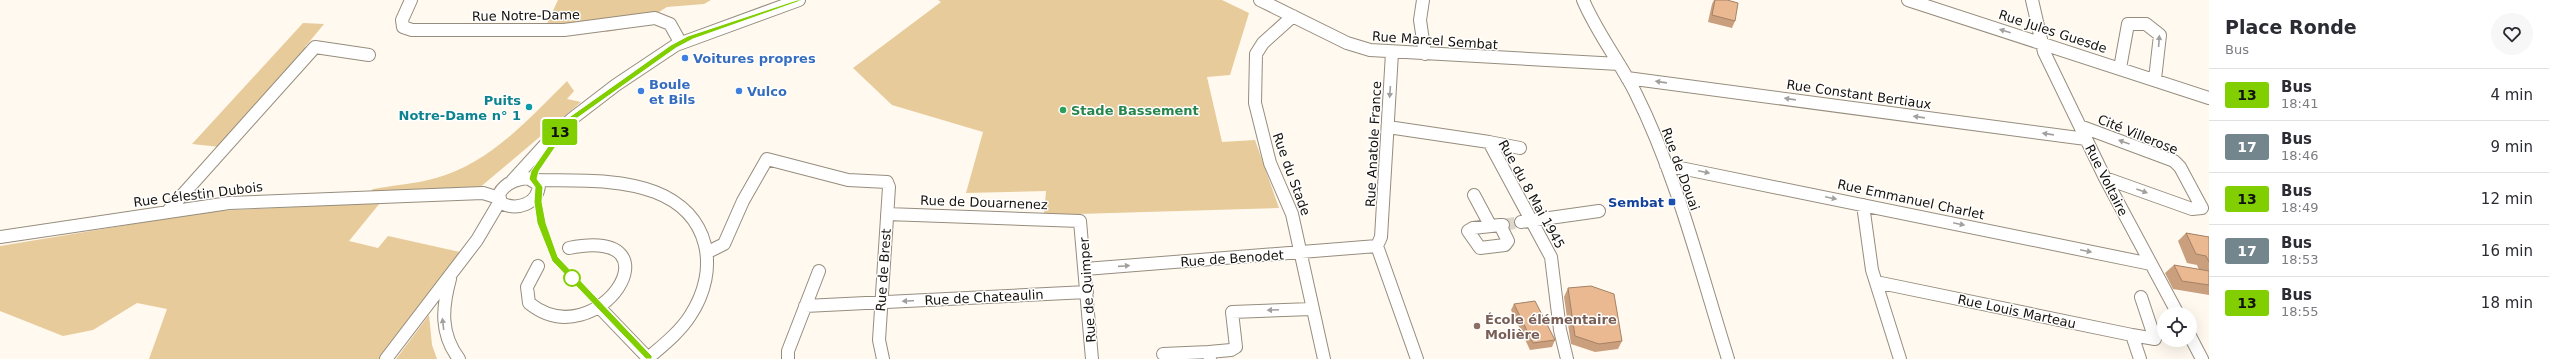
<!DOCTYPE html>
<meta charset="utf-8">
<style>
:root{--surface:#fff;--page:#f7f7f7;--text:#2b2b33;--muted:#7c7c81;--line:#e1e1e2}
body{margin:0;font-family:"DejaVu Sans",sans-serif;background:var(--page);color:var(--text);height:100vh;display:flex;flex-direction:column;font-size:15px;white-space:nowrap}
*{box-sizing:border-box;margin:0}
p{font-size:13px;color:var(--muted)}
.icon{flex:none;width:22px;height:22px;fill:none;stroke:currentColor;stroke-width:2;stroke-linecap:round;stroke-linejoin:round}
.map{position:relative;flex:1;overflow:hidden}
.side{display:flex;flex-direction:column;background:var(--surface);width:340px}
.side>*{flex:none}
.badge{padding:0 8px;border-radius:3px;font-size:14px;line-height:26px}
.tools{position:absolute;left:2157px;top:307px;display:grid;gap:8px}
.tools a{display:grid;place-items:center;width:40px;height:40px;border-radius:50%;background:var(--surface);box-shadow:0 4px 16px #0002;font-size:20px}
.map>.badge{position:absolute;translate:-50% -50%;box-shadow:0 0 0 2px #fff}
.round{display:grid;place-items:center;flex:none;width:42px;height:42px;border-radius:21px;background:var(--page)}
.summary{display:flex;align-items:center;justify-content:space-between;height:68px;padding:0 16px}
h1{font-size:19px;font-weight:700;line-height:30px}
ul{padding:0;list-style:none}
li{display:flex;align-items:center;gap:12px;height:52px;padding:0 16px;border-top:1px solid var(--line)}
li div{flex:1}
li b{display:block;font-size:15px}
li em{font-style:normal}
li .badge{min-width:44px;font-weight:700;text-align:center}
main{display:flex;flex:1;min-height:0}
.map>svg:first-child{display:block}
</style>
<main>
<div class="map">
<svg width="2209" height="359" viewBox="0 0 2209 359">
<rect width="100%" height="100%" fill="#fff9ef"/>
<path fill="#e8cb9a" d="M558,0H711L704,4L667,7L654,15L639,17L629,28L606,32L605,27L545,28Z
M938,0H1222L1249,13L1230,75L1207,77L1222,142L1255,140L1279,208L1044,215L1046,191L966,193L983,132L892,105L853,68L941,2Z
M303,23L324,24L305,47L310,48L220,147L192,144Z
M567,81L574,91L567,99L581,102L478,189L370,192L373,189C394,185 416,184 436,178C490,163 529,119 567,81Z
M380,203L349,241L378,248L388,236L460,252L380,359H149L167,309L137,303L93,330L63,336L0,311V246L212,211Z
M429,315L432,345L437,359H396Z"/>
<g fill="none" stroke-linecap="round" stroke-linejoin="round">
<path stroke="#dcd6cd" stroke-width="12" stroke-dasharray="12 6" stroke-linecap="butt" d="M1503,225L1521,222"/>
<g stroke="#968d7e" stroke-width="14">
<path id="minor" d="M411,0L402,20L403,27L412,30H564L655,18L670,24L680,42
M1260,0L1347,43L1370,50L1619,64
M1423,0L1420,20L1425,54
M1583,0C1597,33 1619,61 1635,92C1677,176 1700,270 1728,359
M1908,0L2209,98
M2032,0L2044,52L2105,178L2178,314
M1293,16L1263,43L1256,54L1255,103L1270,163L1292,214L1324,359
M2120,68L2128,24H2146L2160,35L2155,79
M1627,78L2086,139
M2080,126L2174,161L2180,167L2202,208L2192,209L2105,178
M1388,127L1489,142L1551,257L1560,330L1567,359
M1489,142L1520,148
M1666,165L2151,264
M528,178L539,185C538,204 517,211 501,203L499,194C505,183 516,179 528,178Z
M535,180C574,181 618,178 655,192C710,213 721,269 690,316C679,333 662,346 647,359
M512,181L553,136L573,118L616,85L676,45L799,0
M1474,195L1490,225
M1863,205L1872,270L1900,359
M168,211L315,47L369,55
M887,214L1080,221L1092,359
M1521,222L1599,211
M1500,225L1508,241L1505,245L1480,248L1468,231L1473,228Z
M1500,225H1503
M0,237L229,203L483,193L499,198
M1377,246L1381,237L1392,53
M1377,246L1417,359
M708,252L724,244L743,201L767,159L848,180L887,182L889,187L879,340L883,359
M538,266L527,287L529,303C598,359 684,225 569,248
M1085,269L1377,246
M450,279C442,308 440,334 459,359
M1876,282L2132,335L2140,359
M805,306L1087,292
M601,309L649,359
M2132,335L2155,339L2141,297
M2190,336L2202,359
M1163,354L1209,352
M386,359L477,240L500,201
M788,359V351L819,271
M1210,359L1209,352L1231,350L1236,347L1232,312L1312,309"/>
</g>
<use href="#minor" stroke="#fff" stroke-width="12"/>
</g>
<path fill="#c99f7d" d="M1714,0H1727L1735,21L1732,28L1708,22L1712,4Z
M2186,233L2209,237V295L2173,289L2165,273L2174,265L2199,270L2197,265L2187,263L2178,241Z
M1568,288L1622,341L1618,349L1595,352L1571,344L1564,297Z
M1514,304L1555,340L1552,347L1530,350L1511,310Z"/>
<path fill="#eab991" stroke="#a48266" d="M1715,0H1727L1738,3L1735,21L1712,15Z
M2186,233L2209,237V262L2206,256L2196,254Z
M2174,265L2209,271V285L2182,281Z
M1591,286L1614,294L1622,341L1599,344L1575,336L1568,288Z
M1535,301L1555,340L1533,343L1514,304Z"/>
<defs><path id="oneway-solid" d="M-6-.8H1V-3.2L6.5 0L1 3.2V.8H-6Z"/></defs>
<g fill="#a1a09e">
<use href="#oneway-solid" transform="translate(2005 31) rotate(-162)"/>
<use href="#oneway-solid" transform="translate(2159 41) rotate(-86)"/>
<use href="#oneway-solid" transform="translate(1661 82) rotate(-172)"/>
<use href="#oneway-solid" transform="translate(1390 92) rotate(94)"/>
<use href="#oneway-solid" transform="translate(1790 99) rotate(-172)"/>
<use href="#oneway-solid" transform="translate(1919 117) rotate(-172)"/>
<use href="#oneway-solid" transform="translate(2048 134) rotate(-172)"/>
<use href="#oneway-solid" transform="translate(2124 142) rotate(-160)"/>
<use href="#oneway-solid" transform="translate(1704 172) rotate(12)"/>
<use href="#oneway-solid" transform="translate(2142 191) rotate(20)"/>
<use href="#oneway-solid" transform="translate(1831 198) rotate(12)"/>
<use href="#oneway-solid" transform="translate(1959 224) rotate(12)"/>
<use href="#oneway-solid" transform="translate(2086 251) rotate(12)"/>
<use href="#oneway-solid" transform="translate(1124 266) rotate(-4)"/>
<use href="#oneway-solid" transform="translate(908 301) rotate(177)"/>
<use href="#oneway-solid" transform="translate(1273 310) rotate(178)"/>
<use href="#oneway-solid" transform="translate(443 324) rotate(-97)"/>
</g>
<path fill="#81cf00" stroke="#fff" d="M797,0H803L693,39L676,48L573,121L539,171L537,179L543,187L542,202L546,223L558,257L652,356V359H646L552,261L537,223L534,202L535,187L529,179L531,171L568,118L671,45L688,36Z"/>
<g fill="#3f7fe0" stroke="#fff" stroke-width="1.5">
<circle cx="685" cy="58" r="4"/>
<circle cx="641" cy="91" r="4"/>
<circle cx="739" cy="91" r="4"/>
</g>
<circle fill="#0f9aa8" stroke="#fff" stroke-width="1.5" cx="529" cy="107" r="4"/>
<circle fill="#2e9e5b" stroke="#fff" stroke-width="1.5" cx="1063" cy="110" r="4"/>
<rect fill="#1a4fb4" stroke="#fff" stroke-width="1.5" x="1668" y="198" width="8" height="8" rx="2"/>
<circle fill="#fff" stroke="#81cf00" stroke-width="2" cx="572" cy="278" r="8"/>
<circle fill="#8d6e63" stroke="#fff" stroke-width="1.5" cx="1477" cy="326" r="4"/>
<g text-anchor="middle" stroke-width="3" stroke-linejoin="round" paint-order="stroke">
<g font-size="13" fill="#15110c" stroke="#fff">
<text transform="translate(526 15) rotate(-1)" y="5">Rue Notre-Dame</text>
<text transform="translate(2053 31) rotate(18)" y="5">Rue Jules Guesde</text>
<text transform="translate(1435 40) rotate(4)" y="5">Rue Marcel Sembat</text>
<text transform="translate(1859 94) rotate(8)" y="5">Rue Constant Bertiaux</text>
<text transform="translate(2138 134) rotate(22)" y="5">Cité Villerose</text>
<text transform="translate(1373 144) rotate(-87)" y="5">Rue Anatole France</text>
<text transform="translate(1681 169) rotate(70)" y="5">Rue de Douai</text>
<text transform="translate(1292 174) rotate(70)" y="5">Rue du Stade</text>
<text transform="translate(2107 180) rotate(63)" y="5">Rue Voltaire</text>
<text transform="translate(198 194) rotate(-7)" y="5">Rue Célestin Dubois</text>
<text transform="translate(1532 194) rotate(61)" y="5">Rue du 8 Mai 1945</text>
<text transform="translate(1911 199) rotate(12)" y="5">Rue Emmanuel Charlet</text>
<text transform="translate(984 202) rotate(2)" y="5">Rue de Douarnenez</text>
<text transform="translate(1232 258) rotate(-4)" y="5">Rue de Benodet</text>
<text transform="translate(883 270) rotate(-86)" y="5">Rue de Brest</text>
<text transform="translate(1087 290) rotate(-94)" y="5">Rue de Quimper</text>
<text transform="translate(984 297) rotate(-3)" y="5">Rue de Chateaulin</text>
<text transform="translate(2017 311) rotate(12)" y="5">Rue Louis Marteau</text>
</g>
<g font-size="13" font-weight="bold" fill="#366cbe" stroke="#fff" text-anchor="start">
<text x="693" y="63">Voitures propres</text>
<text x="649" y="89">Boule<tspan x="649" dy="15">et Bils</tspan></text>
<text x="747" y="96">Vulco</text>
</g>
<g font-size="13" font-weight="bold" fill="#0d838f" stroke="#fff" text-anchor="end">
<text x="521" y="105">Puits<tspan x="521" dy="15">Notre-Dame n° 1</tspan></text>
</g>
<g font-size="13" font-weight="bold" fill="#27864d" stroke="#fff" text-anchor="start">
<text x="1071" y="115">Stade Bassement</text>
</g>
<g font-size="13" font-weight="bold" fill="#164399" stroke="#fff" text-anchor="end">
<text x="1664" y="207">Sembat</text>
</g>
<g font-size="13" font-weight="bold" fill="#785e54" stroke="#fff" text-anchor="start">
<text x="1485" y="324">École élémentaire<tspan x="1485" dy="15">Molière</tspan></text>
</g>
</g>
</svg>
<div class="tools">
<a><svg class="icon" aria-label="locate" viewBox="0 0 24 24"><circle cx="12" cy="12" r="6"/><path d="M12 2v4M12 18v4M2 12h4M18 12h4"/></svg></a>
</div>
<b class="badge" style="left:560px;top:132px;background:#81cf00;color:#111">13</b>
</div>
<section class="side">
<div class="summary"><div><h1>Place Ronde</h1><p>Bus</p></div><a class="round"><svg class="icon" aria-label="heart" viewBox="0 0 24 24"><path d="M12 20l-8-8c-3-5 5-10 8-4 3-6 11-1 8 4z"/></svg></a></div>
<ul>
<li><span class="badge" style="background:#81cf00;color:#111">13</span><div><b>Bus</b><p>18:41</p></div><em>4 min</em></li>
<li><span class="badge" style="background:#73868d;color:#fff">17</span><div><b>Bus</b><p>18:46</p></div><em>9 min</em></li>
<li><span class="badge" style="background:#81cf00;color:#111">13</span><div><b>Bus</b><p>18:49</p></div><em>12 min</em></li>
<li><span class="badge" style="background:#73868d;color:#fff">17</span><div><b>Bus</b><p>18:53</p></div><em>16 min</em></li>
<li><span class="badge" style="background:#81cf00;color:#111">13</span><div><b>Bus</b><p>18:55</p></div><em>18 min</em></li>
</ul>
</section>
</main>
